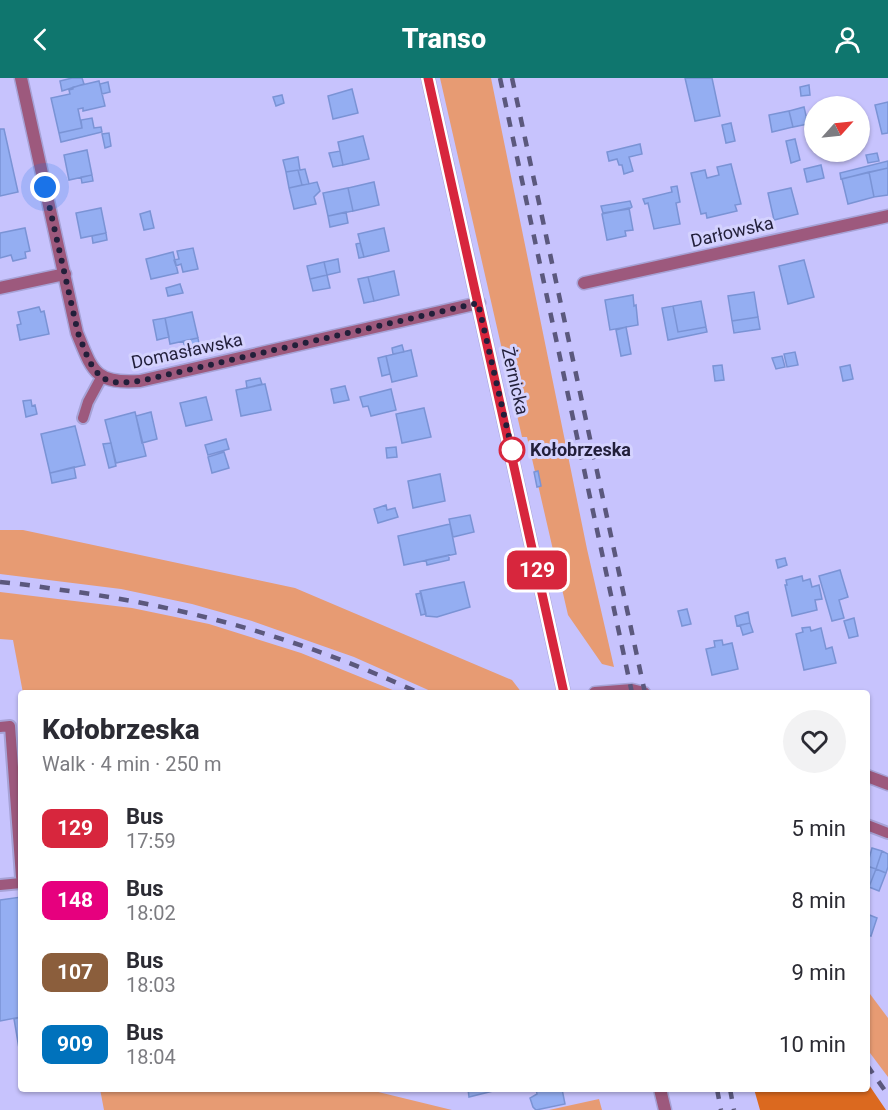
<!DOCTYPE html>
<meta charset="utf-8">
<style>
:root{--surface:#fff;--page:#f2f2f3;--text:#2b2b33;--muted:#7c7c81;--accent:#0f766e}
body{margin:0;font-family:Roboto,sans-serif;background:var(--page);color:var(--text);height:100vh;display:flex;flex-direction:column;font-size:22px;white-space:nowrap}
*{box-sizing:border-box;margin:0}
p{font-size:20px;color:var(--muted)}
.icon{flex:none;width:33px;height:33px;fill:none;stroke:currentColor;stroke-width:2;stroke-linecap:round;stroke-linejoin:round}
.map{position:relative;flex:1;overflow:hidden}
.panel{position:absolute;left:18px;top:612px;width:852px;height:402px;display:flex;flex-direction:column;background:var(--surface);border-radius:6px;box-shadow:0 2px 4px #0004}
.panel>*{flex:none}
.badge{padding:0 12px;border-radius:9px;font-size:21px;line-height:39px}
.needle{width:39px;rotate:63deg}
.buttons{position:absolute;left:804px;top:18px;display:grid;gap:12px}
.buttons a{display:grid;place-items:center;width:66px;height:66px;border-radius:50%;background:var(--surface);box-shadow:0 2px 4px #0004;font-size:30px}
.you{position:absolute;width:30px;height:30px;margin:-15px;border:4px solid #fff;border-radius:50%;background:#1a73e8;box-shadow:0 0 0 9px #1a73e833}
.map>.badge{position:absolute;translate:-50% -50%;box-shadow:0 0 0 3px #fff}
.round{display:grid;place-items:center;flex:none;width:63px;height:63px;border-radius:32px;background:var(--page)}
.summary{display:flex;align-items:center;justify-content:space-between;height:102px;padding:0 24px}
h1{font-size:28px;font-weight:800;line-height:45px}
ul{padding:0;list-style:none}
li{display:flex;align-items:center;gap:18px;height:72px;padding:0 24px}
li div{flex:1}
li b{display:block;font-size:22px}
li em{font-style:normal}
li .badge{min-width:66px;font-weight:700;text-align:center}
header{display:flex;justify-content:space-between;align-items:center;height:78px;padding:0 24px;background:var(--accent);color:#fff;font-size:27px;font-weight:800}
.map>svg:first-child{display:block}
</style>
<header><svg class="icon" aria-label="back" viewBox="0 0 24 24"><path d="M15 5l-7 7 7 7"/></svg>Transo<svg class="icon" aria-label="person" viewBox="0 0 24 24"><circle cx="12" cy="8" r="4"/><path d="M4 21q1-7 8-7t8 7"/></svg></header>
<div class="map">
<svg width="888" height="1032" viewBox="0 0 888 1032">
<rect width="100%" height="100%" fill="#c7c3fd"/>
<path fill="#e79b73" d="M440,0H491L587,471L614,589L602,586L568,537L527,359H522Z
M0,452H23L295,510L512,602L522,615H435L354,579L252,543L192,526L121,511L0,496Z
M0,514L132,530L209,546L301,575L400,615H23L13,562L0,561Z
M867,912L888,940V999L867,971Z
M100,1011H366L452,1032H104Z
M599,1021L602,1032H549Z"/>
<path fill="#db691f" d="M867,1004L886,1032H760L754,1011H867Z"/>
<path fill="#94aef2" stroke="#7a93d5" stroke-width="1.5" d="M72,0H82L84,6L62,13L60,3Z
M685,0H712L720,38L695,43Z
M99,3L105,28L83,33V30L78,31L82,50L59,55L51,20L70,16L69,12L73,11V9Z
M108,4L110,14L102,16L100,6Z
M809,7L810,17L801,18L800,9Z
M352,11L358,35L333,41L328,18Z
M282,17L284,25L276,28L273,19Z
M888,24V55L882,56L875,27Z
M804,29L808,46L793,49L789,33Z
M789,33L793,49L772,54L769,37Z
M92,40L94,50L101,49L102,54L61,64L59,55L82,50L81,42Z
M731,45L735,63L726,65L722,47Z
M0,51H4L18,114L0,118Z
M109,55L111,68L105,70L102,56Z
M363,58L369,81L343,87L338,64Z
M795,61L800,82L791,85L786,63Z
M640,66L642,76L629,79L633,93L624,96L622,87H619L617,81L609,83L607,74Z
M87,72L92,97L69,102L64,77Z
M340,73L343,87L333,89L329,75Z
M877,75L879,83L868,85L866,77Z
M298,79L300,92L305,91L309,106L302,107L298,92L286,94L283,82Z
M888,83V90L841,101L840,95Z
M731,86L741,126L735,127L737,133L707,140L706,135L701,136L691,95L705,92L707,100L719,97L717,89Z
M821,87L824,100L807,104L804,91Z
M888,90V117L874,119L869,94Z
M298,92L302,107L289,110L286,94Z
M869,94L874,119L848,126L842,101Z
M92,97L93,103L82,105L81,99Z
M317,104L320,113L314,119L316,126L294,131L289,110Z
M374,104L379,127L353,133L348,110Z
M677,108L680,124L676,125L680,146L654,151L648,125L645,126L643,121L672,114L671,109Z
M348,110L353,133L328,138L323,115Z
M791,110L798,136L774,142L768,115Z
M630,123L632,129L629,131L603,135L601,128Z
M101,130L106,155L81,160L76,135Z
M629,130L633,152L625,153L626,158L607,162L602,136Z
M150,133L154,150L144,152L140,136Z
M346,134L348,145L330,149L328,138Z
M25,150L30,173L25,174L26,180L13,183L11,177L0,180V155Z
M384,150L389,173L364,179L358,156Z
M106,155L107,162L93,165L92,158Z
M360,165L364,179L359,180L356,166Z
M193,170L198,191L183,194L181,186L176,188L174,182L179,181L177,173Z
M173,174L178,195L151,201L146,181Z
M338,181L340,194L327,197L324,184Z
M804,182L814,219L788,226L779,188Z
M324,184L327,197L310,201L307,188Z
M394,193L399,217L374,223L368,199Z
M327,197L330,210L313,213L310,201Z
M368,199L374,223L364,225L358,201Z
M180,206L183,215L168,218L166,210Z
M754,214L758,239L732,243L728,218Z
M633,217L634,228L636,227L638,247L610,252L605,222Z
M701,223L706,249L678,254L673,228Z
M673,228L678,254L706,249L707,254L668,262L662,230Z
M39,229L41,234L44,233L49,256L20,262L17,247L21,246L18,234Z
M192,234L198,260L170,266L165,240Z
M758,239L760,251L734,255L732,243Z
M165,240L169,259L157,262L153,242Z
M626,249L631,276L621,278L616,252Z
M198,260L199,266L185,269L183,263Z
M402,267L404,274L393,276L392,270Z
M411,272L417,298L392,304L386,278Z
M795,274L798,287L787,289L784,276Z
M386,278L390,296L382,298L378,280Z
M782,278L785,289L776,291L772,280Z
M722,287L724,302L715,303L713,288Z
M850,287L853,301L843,303L840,289Z
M260,300L262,306L247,310L246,303Z
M265,306L271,332L241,338L236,312Z
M345,308L349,322L334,325L331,311Z
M391,311L396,332L371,338L368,328L363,329L360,319Z
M206,319L212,342L186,348L180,325Z
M31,322L32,328L35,327L37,336L26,339L23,323Z
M424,330L431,359L402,365L396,336Z
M135,334L146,378L116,385L105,342Z
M151,334L157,361L142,365L136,338Z
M75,348L85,387L50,395L41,356Z
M226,361L229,371L208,377L205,367Z
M111,365L116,388L109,390L103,366Z
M396,369L397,379L387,380L386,370Z
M224,374L229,390L212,395L208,379Z
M74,389L76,400L52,405L50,395Z
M538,393L541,408L537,409L534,394Z
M440,396L445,423L413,430L408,403Z
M386,427L387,432L395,430L398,439L378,445L374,431Z
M470,437L474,454L453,459L449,441Z
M450,446L456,476L404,487L398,458Z
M449,477V482L427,487L426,482Z
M785,480L787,487L778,490L776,482Z
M840,492L848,519L839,522L844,540L832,543L819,498Z
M802,498L803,503L810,501L812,509L819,507L822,521L815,522L817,532L792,538L785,507H787L786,502Z
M464,504L470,529L437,539L426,538L420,513Z
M421,515L426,536L421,537L416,516Z
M687,531L691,546L682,548L678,533Z
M748,534L750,545L737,548L735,538Z
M854,540L858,558L849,560L844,543Z
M750,545L753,554L743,557L740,547Z
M810,549L811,553L821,550L826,571L832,569L836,585L804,592L796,556L803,554L802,550Z
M722,562L723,567L732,565L738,591L712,597L706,571L715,569L714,563Z
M872,770L882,773L876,791L867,788Z
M882,773L888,776V789L886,795L876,791Z
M867,788L876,791L869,809L867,808Z
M876,791L886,795L879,813L869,809Z
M21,819V939L0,943V822Z
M867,836L877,840L871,858L867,857Z
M21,939V982L14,941Z
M468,1011H501L469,1019Z
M536,1011H562L565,1026L536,1032L533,1029L530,1020L537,1016Z"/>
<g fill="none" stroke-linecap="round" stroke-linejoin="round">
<g stroke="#a6a2d6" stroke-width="14">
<path id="service" d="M83,340L88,324L101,300
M0,649L10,648L21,799
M867,747L888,755
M0,807L21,805"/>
</g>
<g stroke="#a6a2d6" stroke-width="15">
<path id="minor" d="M21,0L77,255C93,294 95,306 140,303L479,225
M584,205L888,138
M0,210L65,196"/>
</g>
<g stroke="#a6a2d6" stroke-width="15">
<path id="tertiary" d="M428,0L564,615
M595,615L632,612L644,615
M867,698L888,706
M660,1011L665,1032"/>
</g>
<use href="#service" stroke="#9d597d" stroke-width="10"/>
<use href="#minor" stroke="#9d597d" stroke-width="12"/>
<use href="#tertiary" stroke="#9d597d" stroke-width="12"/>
<path stroke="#5b587d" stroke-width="4.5" stroke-dasharray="10 10" stroke-linecap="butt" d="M500,0L632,615
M512,0L645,615
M0,504C26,506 52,511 77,514C196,531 310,564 419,615
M867,987L888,1017
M717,1011L721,1032
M730,1011L734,1032"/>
</g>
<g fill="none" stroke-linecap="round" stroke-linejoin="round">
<g stroke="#fff" stroke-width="14">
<path id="line" d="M428,0L564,615"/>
</g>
<use href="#line" stroke="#d7263d" stroke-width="9"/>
<path stroke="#221f3a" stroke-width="6" stroke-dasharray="0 10.8" d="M45,109L78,255L89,283L101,300L118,305L140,303L478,225L512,372"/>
</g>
<circle fill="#fff" stroke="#d7263d" stroke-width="3" cx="512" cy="372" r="12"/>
<g text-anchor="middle" stroke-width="6" stroke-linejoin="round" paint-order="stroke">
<g font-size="18" fill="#221f3a" stroke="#d4d2fe">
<text transform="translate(732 154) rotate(-13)" y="6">Darłowska</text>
<text transform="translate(187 273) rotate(-12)" y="6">Domasławska</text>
<text transform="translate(515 303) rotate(77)" y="6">Żernicka</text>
</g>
<g font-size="18" font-weight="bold" fill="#221f3a" stroke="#d4d2fe" text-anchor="start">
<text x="530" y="378">Kołobrzeska</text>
</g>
</g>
</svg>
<div class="buttons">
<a><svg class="needle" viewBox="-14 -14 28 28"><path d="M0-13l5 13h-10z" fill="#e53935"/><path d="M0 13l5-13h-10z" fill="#7c7c81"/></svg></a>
</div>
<div class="you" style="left:45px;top:109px"></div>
<b class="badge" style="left:537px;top:492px;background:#d7263d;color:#fff">129</b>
<section class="panel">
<div class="summary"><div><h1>Kołobrzeska</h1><p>Walk · 4 min · 250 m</p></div><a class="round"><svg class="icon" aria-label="heart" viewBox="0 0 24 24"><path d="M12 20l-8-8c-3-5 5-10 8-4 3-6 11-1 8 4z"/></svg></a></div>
<ul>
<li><span class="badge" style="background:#d7263d;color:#fff">129</span><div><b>Bus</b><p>17:59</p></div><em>5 min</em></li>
<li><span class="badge" style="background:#e6007e;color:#fff">148</span><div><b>Bus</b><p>18:02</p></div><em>8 min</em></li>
<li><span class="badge" style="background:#8b5e3c;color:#fff">107</span><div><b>Bus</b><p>18:03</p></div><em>9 min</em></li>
<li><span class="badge" style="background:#0072bc;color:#fff">909</span><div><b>Bus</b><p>18:04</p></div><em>10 min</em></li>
</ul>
</section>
</div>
